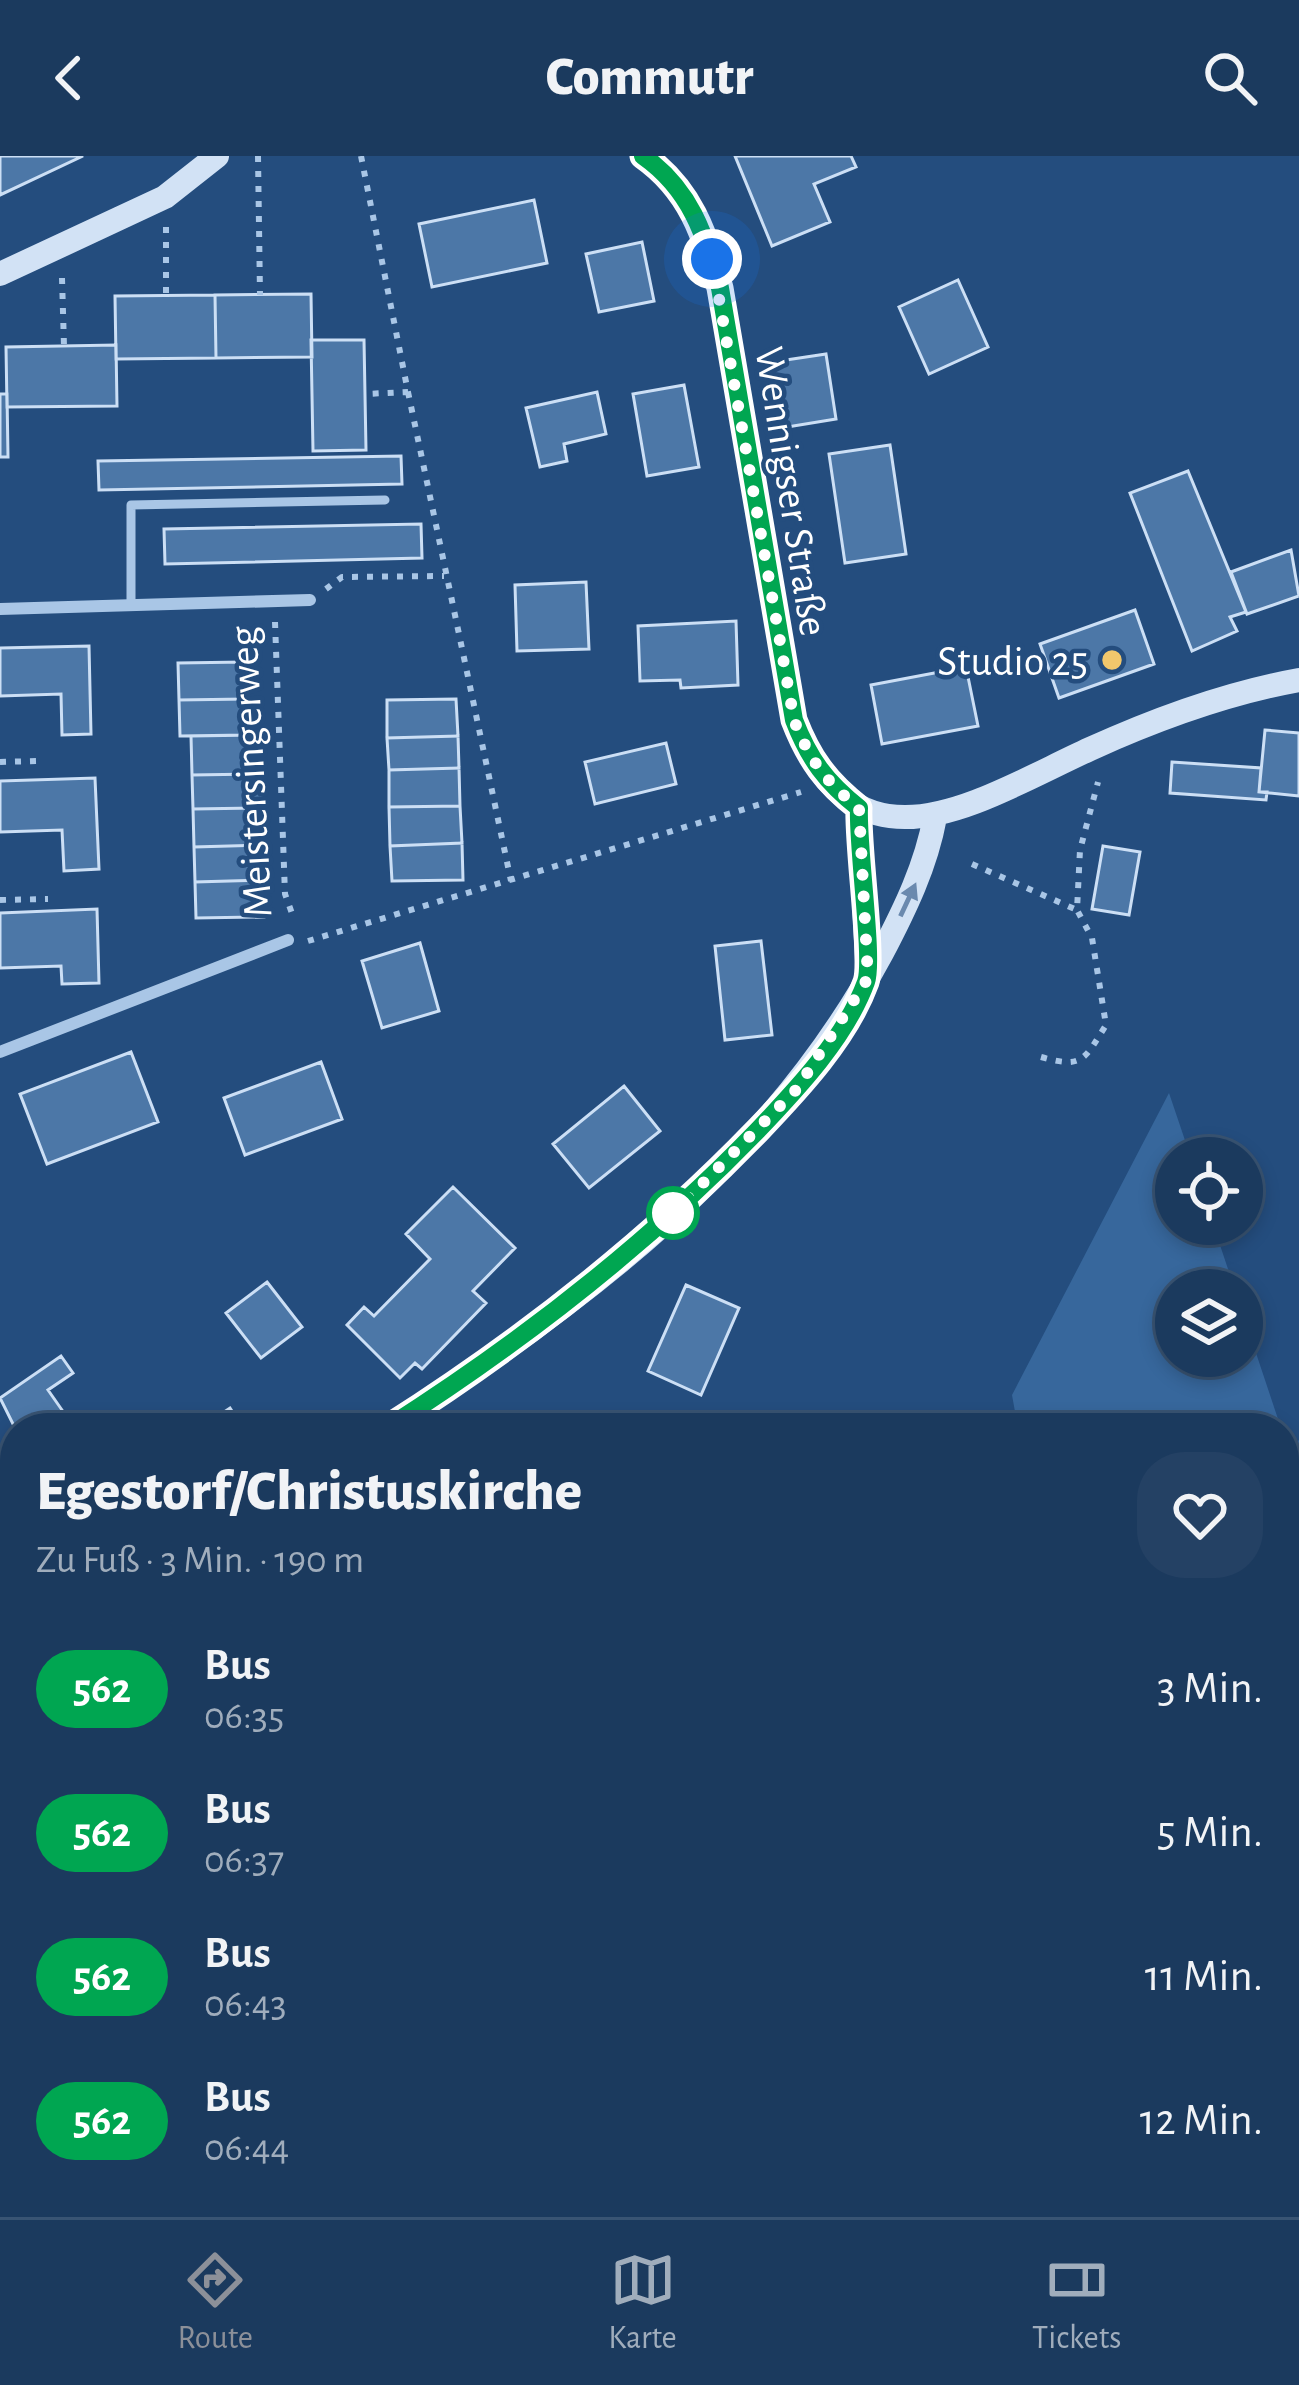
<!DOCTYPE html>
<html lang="de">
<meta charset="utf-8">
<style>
:root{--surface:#1b3a5e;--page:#244164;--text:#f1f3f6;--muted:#a0adbc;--line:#395473;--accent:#8c9099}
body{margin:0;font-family:"Alegreya Sans",sans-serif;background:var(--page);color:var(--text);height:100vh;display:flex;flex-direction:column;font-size:45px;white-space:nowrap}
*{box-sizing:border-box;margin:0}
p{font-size:39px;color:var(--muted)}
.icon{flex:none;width:66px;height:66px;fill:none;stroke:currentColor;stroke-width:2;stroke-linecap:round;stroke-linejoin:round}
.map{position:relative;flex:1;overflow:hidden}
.side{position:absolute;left:0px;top:1257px;width:1299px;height:804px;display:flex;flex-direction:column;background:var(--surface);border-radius:48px 48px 0 0;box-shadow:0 6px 18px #0003,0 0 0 3px var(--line)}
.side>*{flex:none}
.badge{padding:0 24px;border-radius:39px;font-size:42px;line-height:78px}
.controls{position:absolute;left:1155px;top:981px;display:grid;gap:24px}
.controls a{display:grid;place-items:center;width:108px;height:108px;border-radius:50%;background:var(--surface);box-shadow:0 6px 18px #0003,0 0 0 3px var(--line);font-size:60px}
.you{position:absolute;width:60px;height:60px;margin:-30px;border:9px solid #fff;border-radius:50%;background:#1a73e8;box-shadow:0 0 0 18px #1a73e833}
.map>.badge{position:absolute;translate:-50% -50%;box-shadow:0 0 0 6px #fff}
.round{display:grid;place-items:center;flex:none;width:126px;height:126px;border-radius:48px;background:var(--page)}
.head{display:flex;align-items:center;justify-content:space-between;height:204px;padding:0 36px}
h1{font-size:57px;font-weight:800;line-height:90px}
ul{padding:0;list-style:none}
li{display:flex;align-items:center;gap:36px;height:144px;padding:0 36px}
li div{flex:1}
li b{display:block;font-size:45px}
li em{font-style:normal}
li .badge{min-width:132px;font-weight:700;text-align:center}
header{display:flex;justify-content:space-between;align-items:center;height:156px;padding:0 36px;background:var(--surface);font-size:54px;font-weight:800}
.tabs{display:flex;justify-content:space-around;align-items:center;height:168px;border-top:3px solid var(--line);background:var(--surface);font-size:33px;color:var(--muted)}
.tabs a{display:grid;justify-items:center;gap:6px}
.tabs .current{color:var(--accent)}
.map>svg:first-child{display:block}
</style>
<header><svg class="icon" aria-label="back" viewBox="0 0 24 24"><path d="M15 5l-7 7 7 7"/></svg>Commutr<svg class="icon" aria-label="search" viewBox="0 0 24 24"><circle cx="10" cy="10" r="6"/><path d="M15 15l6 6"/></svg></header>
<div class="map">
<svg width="1299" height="2061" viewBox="0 0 1299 2061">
<rect width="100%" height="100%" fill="#244d7e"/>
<path fill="#37679c" d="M1169,937L1191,1002H1176V1068H1213L1235,1134H1176V1200H1242V1155L1281,1272H1018L1012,1239Z
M1299,1284V1515L1284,1520V1298Z
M1299,1527V1636L1284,1648V1532Z
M1284,1701L1299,1762V1853L1284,1864Z
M1299,1857V2061H1062L1074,2046H1284V1867Z
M347,2046H904L909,2061H350Z
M947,2046H1065L1054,2061H954Z"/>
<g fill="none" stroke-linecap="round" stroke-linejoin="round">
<path stroke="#9dc1e7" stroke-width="10" d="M1284,1567L1299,1559"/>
</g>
<path fill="#4c77a7" stroke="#ccdff5" stroke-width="3" d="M0,0H83L0,39Z
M735,0H851L856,11L814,28L830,66L772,90Z
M534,44L547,107L432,131L419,68Z
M642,86L654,145L599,156L586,98Z
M958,124L988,191L929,218L899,151Z
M311,138L312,201L216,202L215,139Z
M215,139L216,202L116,203L115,140Z
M311,184H364L366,294L313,295Z
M116,189L117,250L7,251L6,191Z
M826,198L836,263L775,273L766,207Z
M684,229L699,311L647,320L633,238Z
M597,236L606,278L564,288L567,305L540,311L526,252Z
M0,238H7L8,301H0Z
M890,289L906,398L845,407L829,298Z
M401,300L402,328L99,334L98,305Z
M1188,315L1246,456L1230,461L1237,475L1192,495L1130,337Z
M421,368L422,402L165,408L164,373Z
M1291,394L1299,440L1247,458L1231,416Z
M586,426L589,493L517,495L515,429Z
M1135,454L1154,508L1059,542L1040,488Z
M736,465L738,529L681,532L680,524L640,525L638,470Z
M89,490L91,578L62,579L61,538L0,540V492Z
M244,506L245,543L179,544L178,507Z
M966,511L978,570L882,588L871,529Z
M245,543L246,579L180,580L179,544Z
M456,543L458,580L387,582V544Z
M1265,574L1299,577V640L1259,636Z
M260,579L261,618L192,619L191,580Z
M458,580L459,612L389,614L387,582Z
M666,587L676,628L595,648L585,606Z
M1172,606L1261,612L1259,636H1267L1266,644L1170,637Z
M459,612L460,650L389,651V614Z
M261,618L262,652L193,653L192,619Z
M95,622L99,713L64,715L62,674L0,676V625Z
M460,650L462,687L390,690L389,651Z
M262,652L263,689L194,691L193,653Z
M462,687L463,724L392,725L390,690Z
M263,689L264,724L195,726L194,691Z
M1103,690L1140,696L1129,759L1092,753Z
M264,724V761L196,762L195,726Z
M97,753L99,827L62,828L61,810L0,812V757Z
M761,785L772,879L725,884L715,790Z
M420,787L439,855L382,872L362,805Z
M131,896L158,966L47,1008L20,938Z
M321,906L342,963L245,999L224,942Z
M624,930L660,975L589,1032L553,988Z
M453,1031L515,1092L473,1135L486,1147L422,1213L415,1207L400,1222L347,1169L364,1151L374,1160L430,1103L406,1078Z
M267,1126L302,1171L261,1202L226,1157Z
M686,1129L739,1152L701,1239L648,1215Z
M61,1200L73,1217L48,1234L62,1254L36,1272H15L0,1242Z
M230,1252L243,1272H200Z
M0,1406L15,1429V1487L0,1497Z
M8,1689L15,1693V1812L0,1832V1700Z
M15,1926V2046H74L63,2061H0V1946Z"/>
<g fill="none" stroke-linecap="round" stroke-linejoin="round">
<path stroke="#a9c6e6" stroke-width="6" stroke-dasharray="6 9" stroke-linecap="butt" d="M258,0L260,139
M361,0L408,236L365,238
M166,71V140
M62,122L64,190
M408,236L511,725
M326,433L342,421L444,420
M275,466L285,738L294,763
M0,606L36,605
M972,708L1077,754
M0,744L48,743
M308,785L801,636
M1041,901C1083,913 1084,904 1106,869L1092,782L1077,754L1080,694L1098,626
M934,2046L940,2061"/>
<path stroke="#a9c6e6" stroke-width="9" d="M131,450V349L385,344
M0,1653L15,1664"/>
<path stroke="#a9c6e6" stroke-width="12" d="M0,453L310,444
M0,896L288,784"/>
<path stroke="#d2e2f5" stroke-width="24" d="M643,0C690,33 705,78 720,132L794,564C856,729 977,645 1090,593C1156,563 1227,537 1299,524
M0,118L165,41L217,0
M859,652L868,822
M387,1272C580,1149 773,1003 882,797C905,753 926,710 935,661
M0,1546L15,1528"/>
</g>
<defs><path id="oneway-solid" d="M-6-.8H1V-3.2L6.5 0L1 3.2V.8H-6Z" transform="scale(3)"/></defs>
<use fill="#6a89ae" href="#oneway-solid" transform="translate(908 744) rotate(-65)"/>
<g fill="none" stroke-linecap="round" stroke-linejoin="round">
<g stroke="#fff" stroke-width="27">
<path id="line" d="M387,1272C522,1186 647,1089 758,974C798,932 846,881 866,826C874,804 857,689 859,652C826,626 809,603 794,564L720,132C705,78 690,33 643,0"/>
</g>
<use href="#line" stroke="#00a651" stroke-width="18"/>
<path stroke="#fff" stroke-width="12" stroke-dasharray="0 21.6" d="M673,1057L797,933L868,822L859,652C826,626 809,603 794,564L712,103"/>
</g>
<circle fill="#f1c76c" stroke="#244d7e" stroke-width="4.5" cx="1112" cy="504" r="12"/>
<circle fill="#fff" stroke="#00a651" stroke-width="6" cx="673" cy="1057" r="24"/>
<g text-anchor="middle" stroke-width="9" stroke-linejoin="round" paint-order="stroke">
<g font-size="42" fill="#fff" stroke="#244d7e">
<text transform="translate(793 335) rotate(81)" y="15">Wennigser Straße</text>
<text transform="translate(249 616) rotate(-93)" y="15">Meistersingerweg</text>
</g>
<g font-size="42" fill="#fff" stroke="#244d7e" text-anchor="end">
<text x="1088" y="519">Studio 25</text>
</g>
</g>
</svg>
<div class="controls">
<a><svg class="icon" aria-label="locate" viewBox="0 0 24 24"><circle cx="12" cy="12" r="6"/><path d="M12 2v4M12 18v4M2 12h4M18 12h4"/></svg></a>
<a><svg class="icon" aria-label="layers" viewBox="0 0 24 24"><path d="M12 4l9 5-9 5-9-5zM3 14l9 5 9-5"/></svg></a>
</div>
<div class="you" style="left:712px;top:103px"></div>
<section class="side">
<div class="head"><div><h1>Egestorf/Christuskirche</h1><p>Zu Fuß · 3 Min. · 190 m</p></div><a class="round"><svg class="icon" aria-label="heart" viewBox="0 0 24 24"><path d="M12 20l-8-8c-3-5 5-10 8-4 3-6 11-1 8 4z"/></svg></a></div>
<ul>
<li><span class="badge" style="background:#00a651;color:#fff">562</span><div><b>Bus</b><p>06:35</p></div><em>3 Min.</em></li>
<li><span class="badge" style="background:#00a651;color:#fff">562</span><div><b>Bus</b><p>06:37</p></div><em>5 Min.</em></li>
<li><span class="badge" style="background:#00a651;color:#fff">562</span><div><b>Bus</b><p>06:43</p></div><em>11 Min.</em></li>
<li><span class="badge" style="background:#00a651;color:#fff">562</span><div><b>Bus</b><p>06:44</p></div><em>12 Min.</em></li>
</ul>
</section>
</div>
<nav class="tabs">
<a class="current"><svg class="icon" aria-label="directions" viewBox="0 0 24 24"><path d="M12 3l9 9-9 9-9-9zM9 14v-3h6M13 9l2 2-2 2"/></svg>Route</a>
<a><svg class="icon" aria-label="map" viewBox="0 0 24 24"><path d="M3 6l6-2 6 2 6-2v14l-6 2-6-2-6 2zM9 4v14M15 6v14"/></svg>Karte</a>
<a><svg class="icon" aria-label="tickets" viewBox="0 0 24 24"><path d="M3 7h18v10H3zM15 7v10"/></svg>Tickets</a>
</nav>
